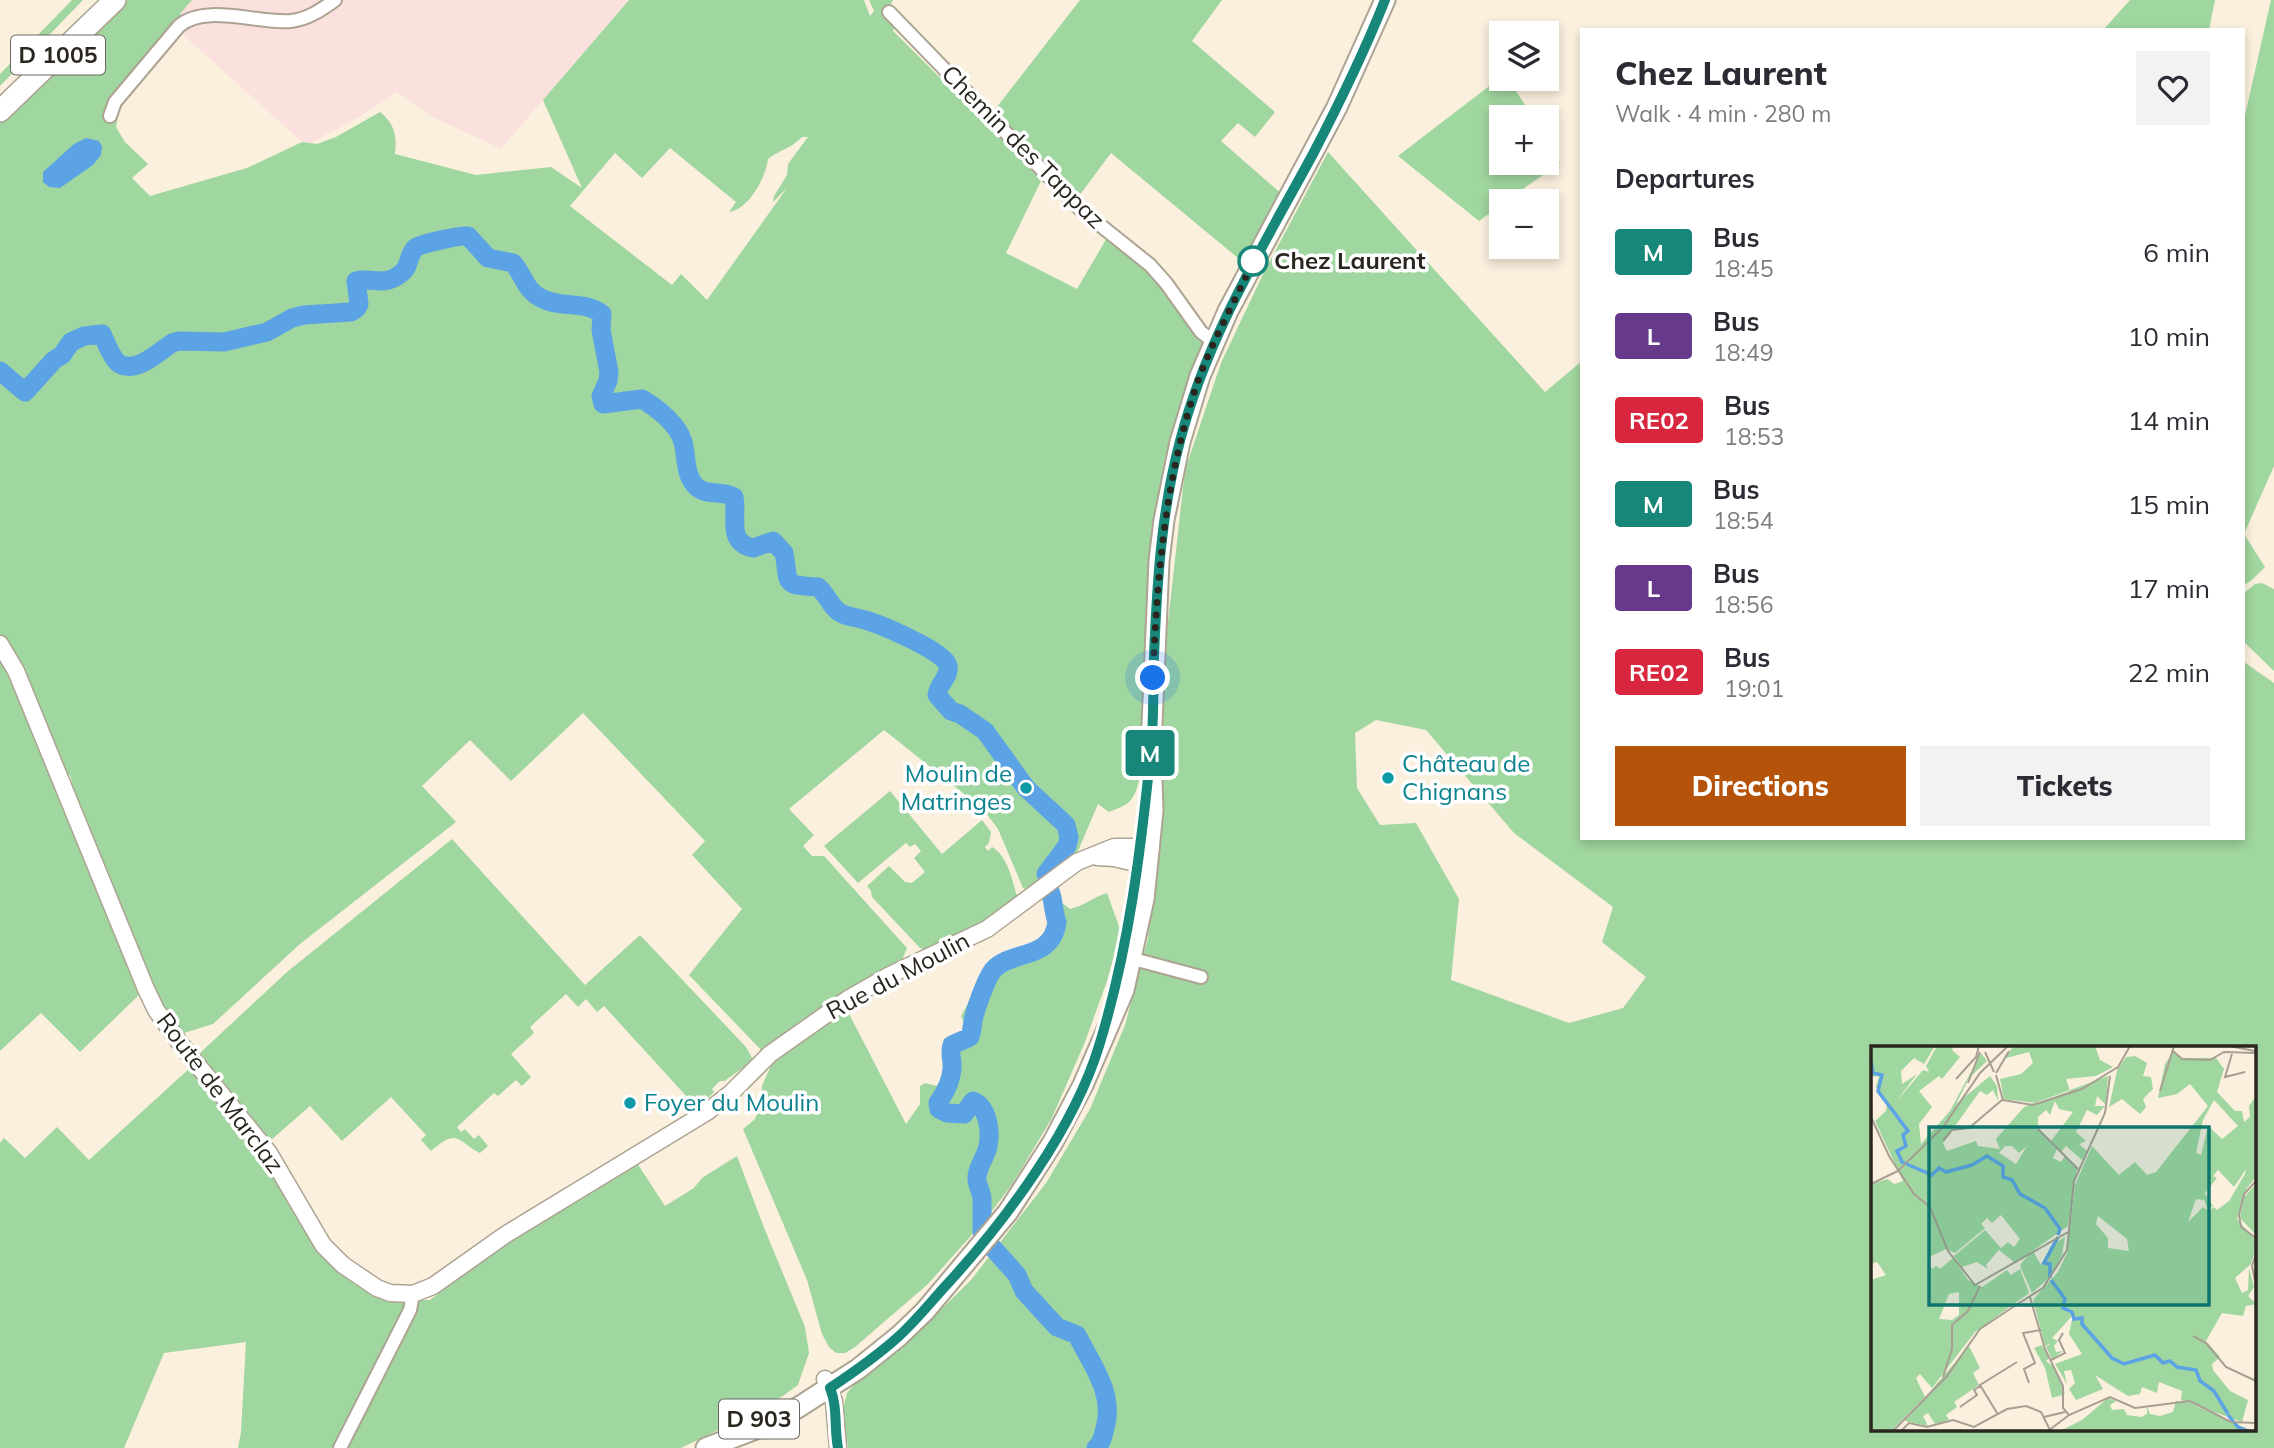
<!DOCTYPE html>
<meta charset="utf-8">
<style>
:root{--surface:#fff;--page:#f2f2f3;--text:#2b2b33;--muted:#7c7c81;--accent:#b45309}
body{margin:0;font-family:Mulish,sans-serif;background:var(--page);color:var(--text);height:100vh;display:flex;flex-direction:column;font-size:26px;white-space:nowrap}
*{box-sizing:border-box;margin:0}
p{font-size:23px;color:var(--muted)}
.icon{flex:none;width:38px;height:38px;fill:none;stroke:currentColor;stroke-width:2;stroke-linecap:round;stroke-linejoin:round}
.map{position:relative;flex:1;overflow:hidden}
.sheet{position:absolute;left:1580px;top:28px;width:665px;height:812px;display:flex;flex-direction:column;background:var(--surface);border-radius:0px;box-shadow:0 4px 10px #0003}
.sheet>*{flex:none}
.badge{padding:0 14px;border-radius:5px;font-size:24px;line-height:46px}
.buttons{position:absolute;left:1489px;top:21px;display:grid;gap:14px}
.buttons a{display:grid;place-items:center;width:70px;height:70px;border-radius:0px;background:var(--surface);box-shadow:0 4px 10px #0003;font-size:35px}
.you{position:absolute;width:35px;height:35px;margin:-18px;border:5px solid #fff;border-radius:50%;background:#1a73e8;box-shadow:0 0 0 10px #1a73e833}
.map>.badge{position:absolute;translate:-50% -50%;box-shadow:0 0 0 4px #fff}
h2{padding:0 35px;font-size:26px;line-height:63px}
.round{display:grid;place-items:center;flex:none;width:74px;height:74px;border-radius:0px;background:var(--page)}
.headline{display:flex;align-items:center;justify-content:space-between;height:119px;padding:0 35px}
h1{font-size:33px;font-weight:800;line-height:52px}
.button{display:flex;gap:14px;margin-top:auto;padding:14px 35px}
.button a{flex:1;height:80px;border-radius:0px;background:var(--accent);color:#fff;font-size:28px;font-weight:800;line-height:80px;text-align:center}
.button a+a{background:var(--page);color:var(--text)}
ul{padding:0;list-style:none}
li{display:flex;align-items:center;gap:21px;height:84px;padding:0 35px}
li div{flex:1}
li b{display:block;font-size:26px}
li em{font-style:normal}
li .badge{min-width:77px;font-weight:700;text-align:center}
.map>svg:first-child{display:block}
</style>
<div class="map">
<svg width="2274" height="1448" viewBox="0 0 2274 1448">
<rect width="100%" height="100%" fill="#fbf0de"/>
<path fill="#fbe1dd" d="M192,0H629L501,149L433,117L397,92L359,117L309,144L302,142L181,33L180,14Z"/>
<path fill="#a0d69f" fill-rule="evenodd" d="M72,0H83L0,86V74Z
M126,0H192L180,14L181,33L119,109L116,127L125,142L148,164L132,178L150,196L247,168L302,142L317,144L336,137L380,112C395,124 397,136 395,154L476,175L551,167L582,188L543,100L629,0H864L870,16L874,11L869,0H893L889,7L899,16L893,31L1042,179L1006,253L1077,289L1108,236L1126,250L1165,288L1203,342L1165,458L1155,515L1149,573L1139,781C1133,803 1129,804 1109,812L1098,804L1078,851L1028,890L1023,888L998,829L983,809L884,730L789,809L814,835L803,846L812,856H824L907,948L902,960L866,978L762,1051L689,975L742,909L692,855L705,841L583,713L511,781L470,740L422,786L456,822L300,944L213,1024L181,1034L157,997L76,796L70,775L56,786L139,995L80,1052L41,1013L0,1051V122ZM802,137H808L788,164L787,175L774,196L773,202L787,188L707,300L681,274L672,285L570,206L615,153L642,178L670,148L736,202L729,212C749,209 766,177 768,159C781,149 789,150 802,137Z
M1080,0H1222L1192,41L1275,112L1255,137L1238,123L1221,141L1283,195L1244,263L1111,153L1076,200L993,112Z
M2130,0H2215L2209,30H2103Z
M2271,0H2274V466L2244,534V120Z
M1501,77L1508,79L1533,117H1502V163H1547V141L1560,163L1506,201H1502L1501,205L1479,221L1398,156Z
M1328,152L1545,392L1582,361V838H2244V662L2274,683V1448H848L843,1409L847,1393L857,1381L923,1327L971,1280L1046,1183L1090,1109L1125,1025L1148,938L1161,780L1167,631L1185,470L1221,363L1264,272ZM1376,720L1426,730L1514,833L1613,907L1602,942L1646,977L1623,1008L1569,1023L1451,980L1459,899L1416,823L1380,825L1357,788L1355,733ZM1873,1047H2255V1429H1873Z
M2244,534L2265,567L2252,580L2244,585Z
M2262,583L2274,589V671L2244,642V593L2255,584Z
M890,791L942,854L982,820L991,832L989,843L985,847L988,851L992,847C1008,856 1012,880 1017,896L976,926L926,950L920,948L872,897L871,891L867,886L889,866L905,882L912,883L925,872L914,858L921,851L915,844L910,847L906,843L858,883L824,846Z
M452,839L585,985L640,935L746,1047L752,1058C747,1067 733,1074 725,1081H720L712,1089L714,1092L698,1109L604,1006L597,1012L586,999L578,1007L566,994L530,1027L534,1033L511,1054L531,1077L522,1086L516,1080L498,1096L494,1093L457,1127L461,1132L465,1129L474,1139L479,1135L488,1146L480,1153C457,1141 458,1127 431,1151L421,1140L426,1135L391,1097L342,1141L310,1106L270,1141L200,1057L201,1052L287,972Z
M1051,889L1057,899L1070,909C1084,906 1093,897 1107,893L1121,932L1107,981L1085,1042L1052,1118L1013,1183L986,1219L928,1284L855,1347L845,1353H836L829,1347L822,1334L807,1280L743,1129L755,1119L760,1107L762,1086L773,1061L846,1008L906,1124L920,1104V1086L925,1083L937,1086L948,1070L943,1055L947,1042L968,1030L961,1016L989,965L1002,958L1020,955L1043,939L1050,917L1046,893Z
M191,1067L270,1164L317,1244L395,1300H430L512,1239L637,1163L665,1206L694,1188L702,1178L737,1156L763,1225L805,1327L809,1353L798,1385L770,1405L681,1448H238L241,1432L246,1342L164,1353L124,1448H0V1143L4,1138L25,1158L57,1127L89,1160Z"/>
<path fill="#5ca3e5" d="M86,138L99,141L102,147L101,155L93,165L60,188L49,187L43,182V172L74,144Z"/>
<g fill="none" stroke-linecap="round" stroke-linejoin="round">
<path stroke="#5ca3e5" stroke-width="19" d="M0,371L25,392L54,360L62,355L71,342L84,336L102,334C106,342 111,357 118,363C135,375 159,352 172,343L179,341L224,342L267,332L292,318L304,315L351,312L357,308L359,304L356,281C369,277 381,285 394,278C413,268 405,260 415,248C418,244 462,235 468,236L488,258L513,263C523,274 525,289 539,297C558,309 585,300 602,314L601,330L609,372L608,381L601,396L603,404L642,399C657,408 678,424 683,442C687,456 684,477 698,488C708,496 723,490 734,497C738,517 726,542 753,548L773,541L784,553C790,584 781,585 818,587C827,594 830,606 839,612C846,617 856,617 865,620C879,624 947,652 948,666C950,677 938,684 937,695L951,711L960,714L985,731L1026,788L1066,825L1069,837L1067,846L1046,874
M982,1232C982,1220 982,1209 982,1198C981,1190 976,1184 977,1177C978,1165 986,1157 988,1146C991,1131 988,1107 973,1101L964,1114L947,1113L939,1109L938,1103C945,1093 951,1082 952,1069C953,1060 949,1054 952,1045L970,1037C972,1031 972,1027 973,1021C975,1010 987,976 994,969C1011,950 1052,961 1057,922C1053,912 1054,901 1050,891
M992,1247L1017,1275L1024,1291L1057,1327L1077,1335C1092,1365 1115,1394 1105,1428C1103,1436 1102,1443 1096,1448"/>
<g stroke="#ada392" stroke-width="16">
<path id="minor" d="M889,12L1080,209L1150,265L1166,283L1201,332L1214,342
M110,116L115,102L179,26C205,3 258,24 291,21C308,19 321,10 335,0
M1126,957L1201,977
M340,1448L410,1310L413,1294"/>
</g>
<g stroke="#ada392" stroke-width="19">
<path id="tertiary" d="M0,644L16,671L146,989L156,1010L179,1042L269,1153L323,1245L343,1265L377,1288L390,1293L413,1294L433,1286L505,1235L707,1112L731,1093L770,1054L848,999L890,975L987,929L1077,862L1114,847H1151
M1097,857L1114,858L1148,866
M825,1379L834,1401L838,1448"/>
</g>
<g stroke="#ada392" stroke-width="23">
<path id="primary" d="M706,1448L769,1424L791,1412L858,1369L899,1336L925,1311L1008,1212L1053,1142L1083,1085L1124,990L1144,899L1153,811L1151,748L1159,561L1164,520L1180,442L1200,376L1228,311L1337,107L1385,0"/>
</g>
<g stroke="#ada392" stroke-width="24">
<path id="trunk" d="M0,111L115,0"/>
</g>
<use href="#minor" stroke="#fff" stroke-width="12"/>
<use href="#tertiary" stroke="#fff" stroke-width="16"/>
<use href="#primary" stroke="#fff" stroke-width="19"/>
<use href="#trunk" stroke="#fff" stroke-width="21"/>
</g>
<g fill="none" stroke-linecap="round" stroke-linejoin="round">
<g stroke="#fff" stroke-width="16">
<path id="line" d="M838,1448C834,1428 838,1407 830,1388C854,1372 877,1356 898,1337C918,1319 933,1299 951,1280C1008,1217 1074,1128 1099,1046C1129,949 1141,849 1151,749C1154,719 1153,687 1154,656C1157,584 1161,512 1180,441C1207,337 1262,248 1313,154C1339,104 1364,53 1385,0"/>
</g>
<use href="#line" stroke="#178779" stroke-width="10"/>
<path stroke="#2a261f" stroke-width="7" stroke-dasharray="0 12.6" d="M1153,678C1157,575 1165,476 1199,378C1214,337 1236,300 1253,261"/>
</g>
<circle fill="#fff" stroke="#178779" stroke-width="3.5" cx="1253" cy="261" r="14"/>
<g fill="#0f9aa8" stroke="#fff" stroke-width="2.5">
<circle cx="1388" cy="778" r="7"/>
<circle cx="1026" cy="788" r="7"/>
<circle cx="630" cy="1103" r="7"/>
</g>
<g text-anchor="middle" stroke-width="7" stroke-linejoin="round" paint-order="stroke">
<g fill="#fff" stroke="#6a6762" stroke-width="2">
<rect x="11" y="35.5" width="94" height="39" rx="5"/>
<rect x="719" y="1399.5" width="80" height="39" rx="5"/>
</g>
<g font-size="23" font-weight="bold" fill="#2a261f">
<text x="58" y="63">D 1005</text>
<text x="759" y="1427">D 903</text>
</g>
<g font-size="24" fill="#2a261f" stroke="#fff">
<text transform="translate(1023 147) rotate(45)" y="8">Chemin des Tappaz</text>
<text transform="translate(898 976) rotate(-28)" y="8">Rue du Moulin</text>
<text transform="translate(220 1093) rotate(53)" y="8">Route de Marclaz</text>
</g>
<g font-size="24" font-weight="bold" fill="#2a261f" stroke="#fff" text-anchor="start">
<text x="1274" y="269">Chez Laurent</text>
</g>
<g font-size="24" fill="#0d838f" stroke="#fff" text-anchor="start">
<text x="1402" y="772">Château de<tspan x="1402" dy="28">Chignans</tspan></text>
<text x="1012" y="782" text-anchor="end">Moulin de<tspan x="1012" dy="28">Matringes</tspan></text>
<text x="644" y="1111">Foyer du Moulin</text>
</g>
</g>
<g transform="translate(1871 1046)">
<rect width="385" height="385" fill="#fbf0de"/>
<path d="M0,0H64L53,18L43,12L30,25L31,38L46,28L25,56L52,24L58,26L55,20L66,0H83L81,4L89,11L71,33L68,30L48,45L61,61L48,78L50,98L79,65L110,7L116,15L98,32L85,58L119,30L126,40L127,55L122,44L116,49L109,45L72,97L76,105L105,95L107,100L129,103L125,93L153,61L237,30L235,59L226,50L224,60H234L226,69L216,64L205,86L215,95L208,98L216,105L211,114L195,100L190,106L180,95L202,66L188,63L184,55L179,69L175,64L167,71V82L186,103L182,112L190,116L194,110L206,123L197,180L144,217L128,204L115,219L117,223L106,216L91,221L83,210L114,184L130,202L137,196L143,201L149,193L130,169L121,177L116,172L110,178L114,182L84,207L75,203L56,212L61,223L65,220L69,223L82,212L97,234L111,241L136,224L140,229L149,223L158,247L104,286L61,342L49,328L45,332L54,351L20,385H0V234L15,229L6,216L0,218V138L17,133L23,138L32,135L4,75L15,65L16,57L5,41L8,30L0,31ZM134,100H141L148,107L156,100L145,118L128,107ZM88,246V269L81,274L68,273L78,248ZM143,0H224L229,14L242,21L225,30L195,33L199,45L166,57L133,53L129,33L150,28L162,17L158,6L132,13ZM302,6L309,12H345L353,23L345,49L346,46L364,65H371L373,76L379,71L378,60L385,50V131L376,142L366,173L385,194V202L380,218L364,232L371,247L377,244L378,222L383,241L377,250L385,258L375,260L372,270L351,267L335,295L349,311L341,318L342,324L359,345L377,354L371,376L310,354L311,345L288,336L286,347L271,341L269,348L257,350L224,329L232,343L205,354L198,343L204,337L200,324L193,325L196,338L184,318L211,308L198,288L202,269L181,292L187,295L183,300L185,306L192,305L181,313L175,301L180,297L174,300L162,254L187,226L196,207L204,139L221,100L248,129L264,116L276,129L285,126L337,60L319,38L306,48L287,52L294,18ZM343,54L367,80L351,93L337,80L330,109L325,107L332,74ZM375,123L374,128L358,155L346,164L343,161L338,165L332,161L317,176L325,153L333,154L337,164L342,160L334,147L346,132L342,130L347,124L363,141ZM227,170L256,193L258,205L237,202V192L225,178ZM264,10L276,17L272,30L280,31L282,43L272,53L275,61L269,68L251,53L238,61L246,25L255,11ZM385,138V189L369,172L373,151ZM194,191L191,209L179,231L161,247L149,220L152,215L162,205L170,219L180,200ZM171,299L178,312L175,315L184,322L194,348L181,352L174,322L163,302ZM98,300L109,322L102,327L108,339L83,356L86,361L75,369L78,374L64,378L57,367L52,370L57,380L34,375ZM237,352L245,355L239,359L241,364L253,363L256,369L270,371L276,368V361L279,368L289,370L302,366L305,355H314L381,385H189L211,374Z" fill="#a0d69f" fill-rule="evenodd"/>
<path fill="none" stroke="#5ca3e5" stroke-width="3.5" d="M0,15L2,27L11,29L7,45L37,85L32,89L35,100L26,105L31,116L61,129L68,122L75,126L101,119L116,110L132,120V131L141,134L149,148L174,162L189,183L187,189M179,232V218L173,217L187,191M180,234L194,253L192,262L201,266L203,273L211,272V278L241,312L253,318L284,309L292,317L299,315L306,321L325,324L329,335L343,345L357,368M357,369L367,381L377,385"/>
<path fill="none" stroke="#a79f92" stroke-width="2" d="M358,0L384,5M302,5L311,13L339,14L353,6L385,7M114,6L123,26M361,8L354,31L374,26M246,23L259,0M125,27L138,5M125,29L132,54L162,59L211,43L247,21M85,33L105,11L108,0M97,37L109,6M289,45L303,0M0,71L18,110L43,148L59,161L77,205L104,239L199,185M167,83L207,123M72,95L81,84L98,82L131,54M385,135L373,148L368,169L370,181L385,192M0,138L27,125L72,81L109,27L137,0M385,208L381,220L385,240M159,251L174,303L192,340V362L198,369M145,259L172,242L196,204L203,135L234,67L239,30M322,290L335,297L355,321L385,335M180,314L194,307L188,294L192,287M72,331L81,303V279L97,265L109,240M158,337L153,323L164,317L152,287L170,284M89,361L106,349L103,344L109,340M126,367L109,339L146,316M173,371L194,366M22,385L76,330L109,283L148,257M30,385L38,377L56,381L82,374L103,381L136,363L155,360L170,366L179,384M177,385L198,369L239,351L264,362L319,355L360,376L385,377"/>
<path fill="#0f766e" fill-opacity="0.15" stroke="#0f766e" stroke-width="3.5" d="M58,81H338V259H58Z"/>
<rect width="385" height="385" fill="none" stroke="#2a261f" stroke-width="3.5"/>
</g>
</svg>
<div class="buttons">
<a><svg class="icon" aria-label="layers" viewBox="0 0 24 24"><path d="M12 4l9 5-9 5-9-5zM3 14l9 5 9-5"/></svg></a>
<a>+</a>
<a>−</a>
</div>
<div class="you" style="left:1153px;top:678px"></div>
<b class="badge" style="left:1150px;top:753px;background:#178779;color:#fff">M</b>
<section class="sheet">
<div class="headline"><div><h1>Chez Laurent</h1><p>Walk · 4 min · 280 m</p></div><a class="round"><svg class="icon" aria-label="heart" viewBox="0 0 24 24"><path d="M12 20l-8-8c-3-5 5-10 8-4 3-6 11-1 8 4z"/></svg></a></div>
<h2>Departures</h2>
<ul>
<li><span class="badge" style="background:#178779;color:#fff">M</span><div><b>Bus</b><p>18:45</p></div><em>6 min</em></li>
<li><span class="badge" style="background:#67398b;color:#fff">L</span><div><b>Bus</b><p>18:49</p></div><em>10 min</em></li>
<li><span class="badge" style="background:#d7263d;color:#fff">RE02</span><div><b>Bus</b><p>18:53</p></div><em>14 min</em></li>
<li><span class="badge" style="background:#178779;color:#fff">M</span><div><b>Bus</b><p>18:54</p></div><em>15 min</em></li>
<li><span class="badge" style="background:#67398b;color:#fff">L</span><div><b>Bus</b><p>18:56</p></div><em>17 min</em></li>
<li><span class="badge" style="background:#d7263d;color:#fff">RE02</span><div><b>Bus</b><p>19:01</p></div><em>22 min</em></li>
</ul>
<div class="button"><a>Directions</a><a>Tickets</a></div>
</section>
</div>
